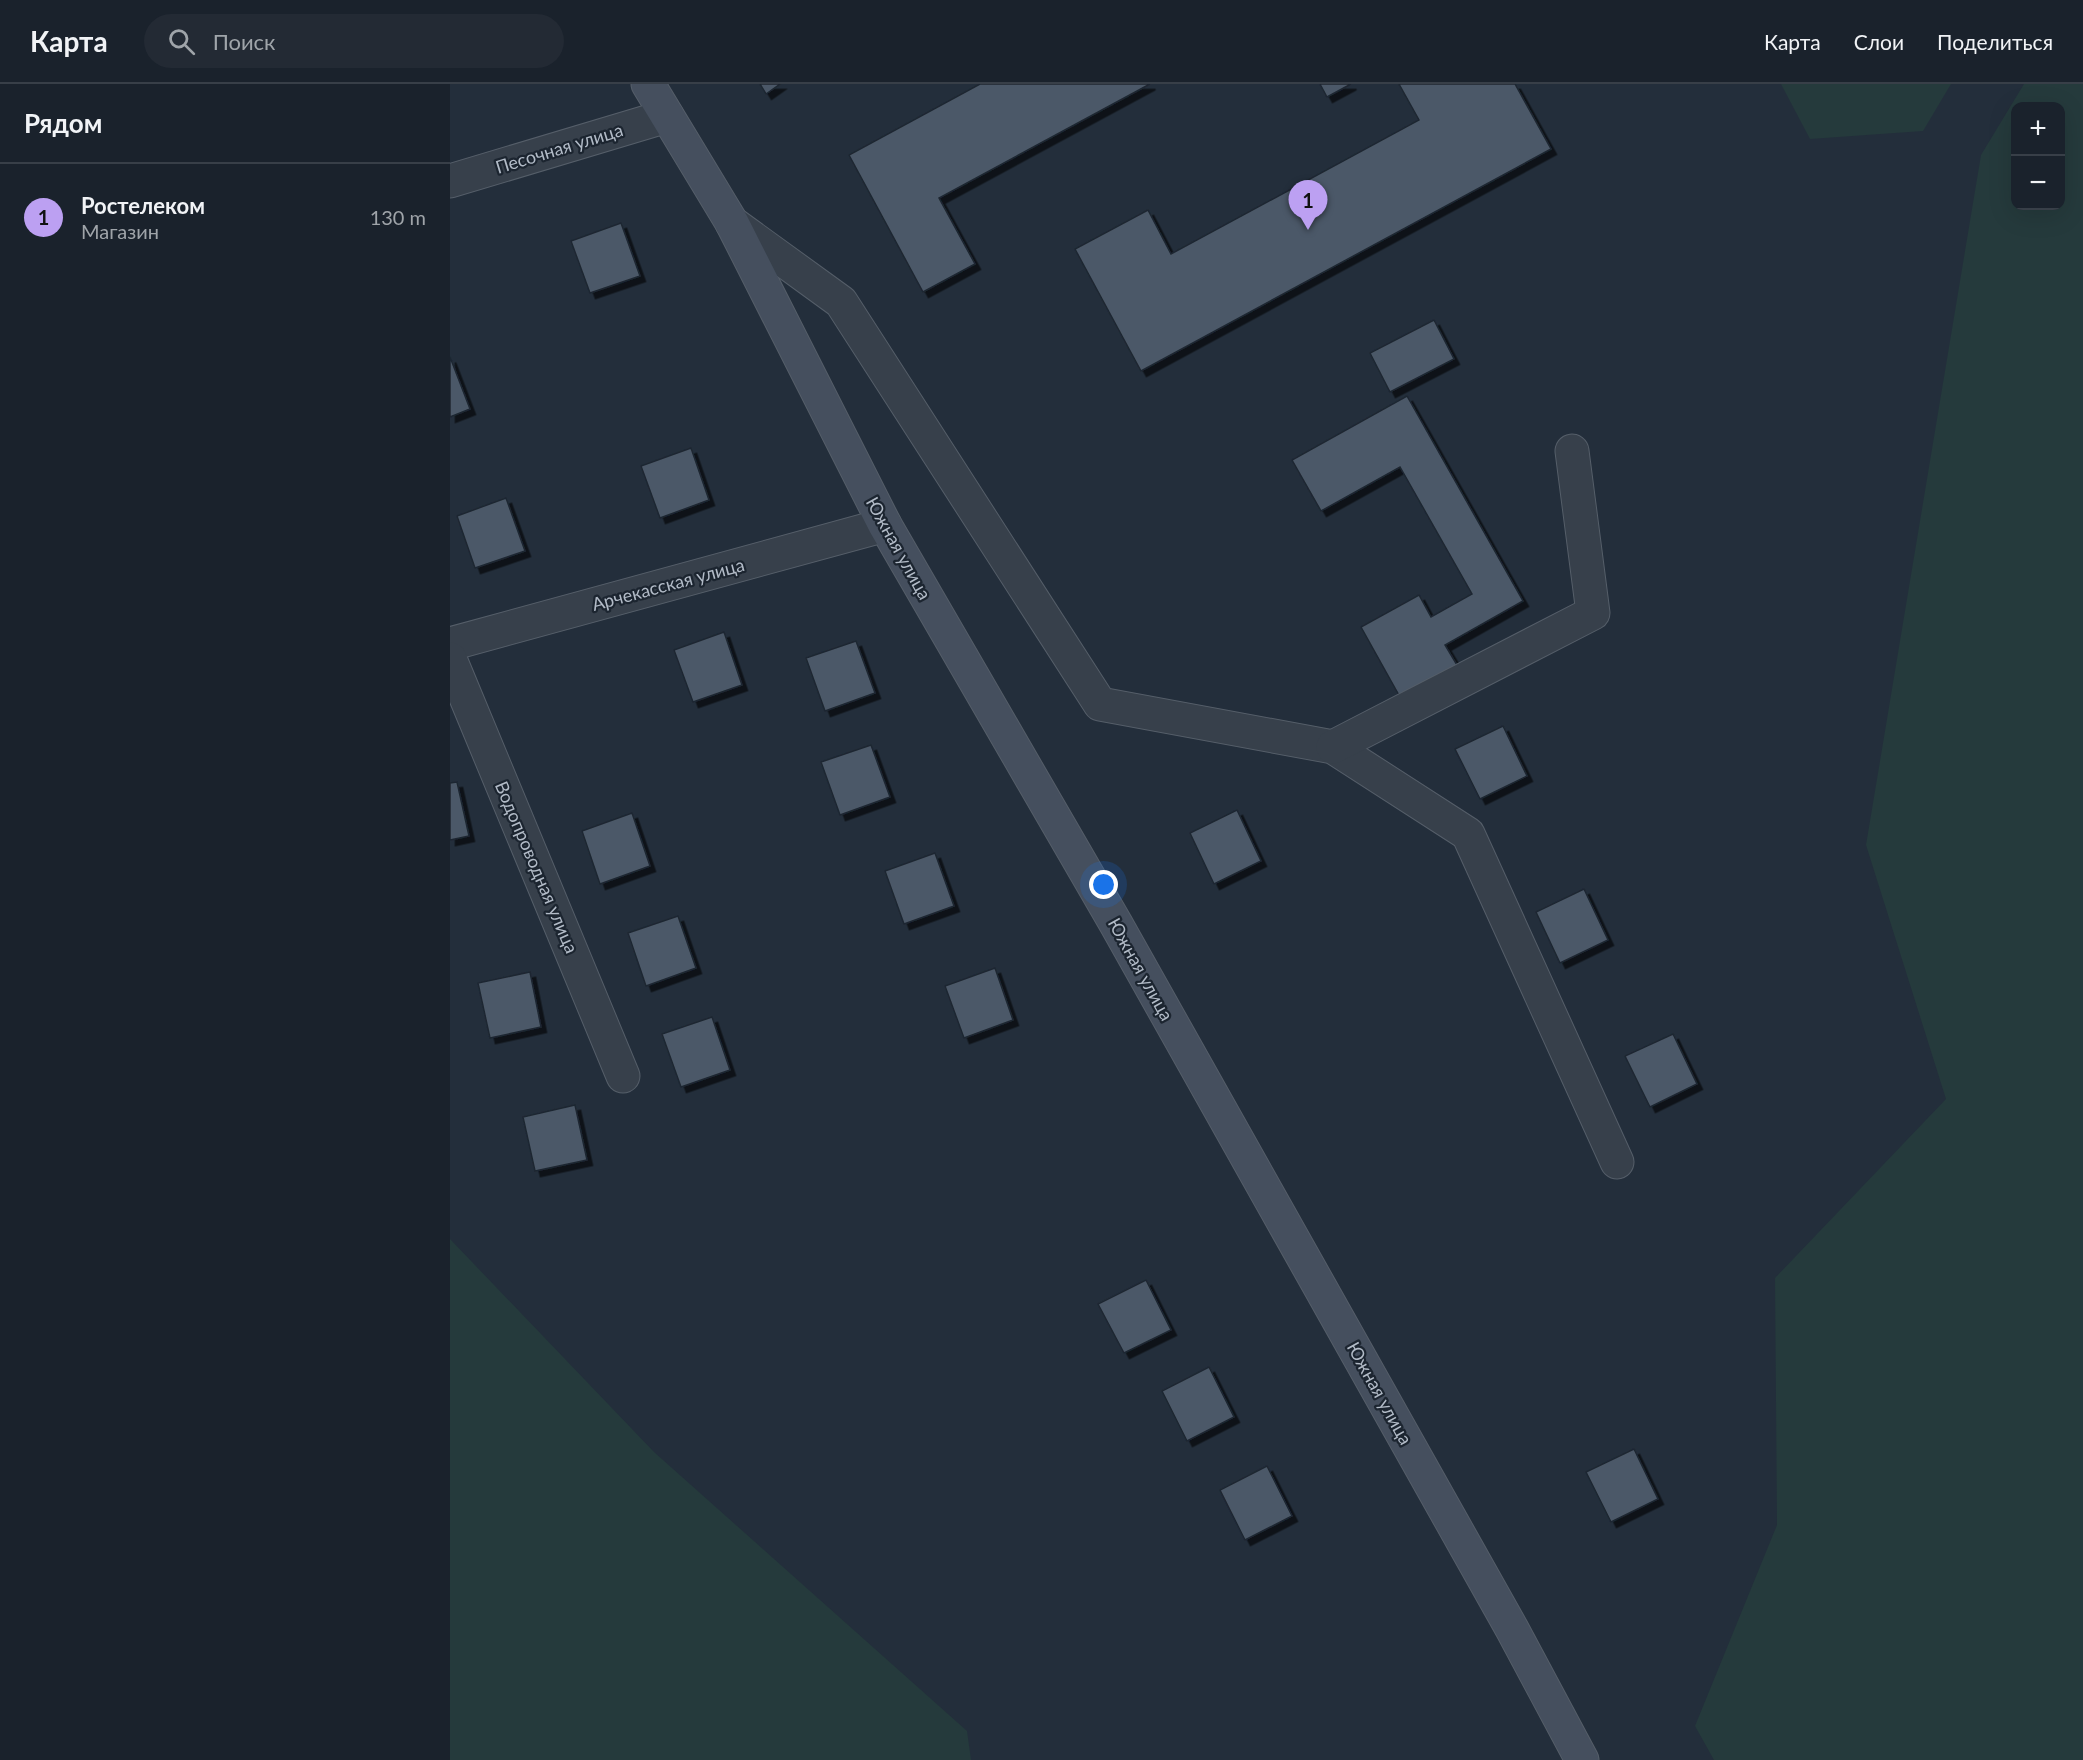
<!DOCTYPE html>
<html lang="ru">
<meta charset="utf-8">
<style>
body{margin:0;font-family:Lato,sans-serif;background:#232a34;color:#f1f3f6}
.controls{position:absolute;right:18px;top:18px;display:grid;overflow:hidden;border-radius:12px;box-shadow:0 6px 24px #0002}
.controls button{width:54px;height:54px;display:grid;place-items:center;padding:0;border:0;border-bottom:2px solid #383f48;background:#1a222c;color:#f1f3f6;font:30px sans-serif}
.you{position:absolute;left:654px;top:801px;width:21px;height:21px;margin:-15px;border:4px solid #fff;border-radius:50%;background:#1a73e8;box-shadow:0 0 0 9px #1a73e833}
.badge{display:grid;place-items:center;width:39px;height:39px;border-radius:50%;background:#bca0f2;color:#111;font-size:20px;font-weight:700}
.pin{position:absolute;translate:-50% -50px;filter:drop-shadow(0 2px 3px #0008)}
.pin::after{content:'';position:absolute;top:32px;width:21px;height:18px;background:inherit;clip-path:polygon(0 0,100% 0,50% 100%)}
.list{margin:0;padding:0;list-style:none}
h2{display:flex;justify-content:space-between;align-items:center;height:78px;margin:0;padding:0 24px;font-size:26px}
h2 small{font-size:20px;font-weight:400;color:#9fa4a9}
.list li{display:grid;grid-template-columns:39px 1fr auto;gap:18px;align-items:center;box-sizing:border-box;height:108px;padding:0 24px;border-top:2px solid #383f48}
.list b{display:block;font-size:22px;white-space:nowrap}
.list p{margin:0;font-size:20px;white-space:nowrap;color:#9fa4a9}
.list em{font-size:20px;font-style:normal;color:#9fa4a9}
.icon{flex:none;width:33px;height:33px;fill:none;stroke:currentColor;stroke-width:2;stroke-linecap:round;stroke-linejoin:round}
.map{position:relative;flex:none;width:1633px;height:1676px;overflow:hidden}
header{display:flex;align-items:center;gap:36px;box-sizing:border-box;height:84px;padding:0 30px;background:#1a222c;border-bottom:2px solid #383f48}
header strong{font-size:28px}
nav{display:flex;gap:33px;margin-inline-start:auto;font-size:21px}
.search{width:420px;height:54px;background:#232a34;display:flex;align-items:center;gap:15px;box-sizing:border-box;padding:0 21px;border-radius:33px;color:#9fa4a9;font-size:22px}
main{display:flex}
aside{flex:1;background:#1a222c}
.map>svg:first-child{display:block}
.green{fill:#253a3c;fill-rule:evenodd}
.building{fill:#4c5967;stroke:#1e2732;stroke-width:1.5;filter:url(#shadow)}
.lines{fill:none;stroke-linecap:round;stroke-linejoin:round}
.street-casing{stroke:#555e69;stroke-width:35}
.secondary-casing{stroke:#555e69;stroke-width:35}
.street{stroke:#37404b;stroke-width:33}
.secondary{stroke:#454f5e;stroke-width:33}
.labels{text-anchor:middle;dominant-baseline:central;stroke-width:4.5;stroke-linejoin:round;paint-order:stroke}
.street-label{font-size:18px;fill:#b2bbc7;stroke:#1c2530}
</style>
<header>
<strong>Карта</strong>
<div class="search"><svg class="icon" aria-label="search" viewBox="0 0 24 24"><circle cx="10" cy="10" r="6"/><path d="M15 15l6 6"/></svg>Поиск</div>
<nav><a>Карта</a><a>Слои</a><a>Поделиться</a></nav>
</header>
<main>
<aside>
<h2>Рядом<small></small></h2>
<ul class="list">
<li><span class="badge">1</span><div><b>Ростелеком</b><p>Магазин</p></div><em>130 m</em></li>
</ul>
</aside>
<div class="map">
<svg width="1633" height="1676" viewBox="0 0 1633 1676">
<defs>
<filter id="shadow"><feDropShadow dx="5.5" dy="5.5" stdDeviation="0" flood-color="#0009"/></filter>
</defs>
<rect width="100%" height="100%" fill="#232e3b"/>
<g class="green">
<polygon points="1331,0 1501,0 1473,47 1360,55"/>
<path d="M1574,0H1633V1676H1264L1245,1642L1327,1441L1325,1194L1496,1015L1416,761L1531,71ZM1566,22H1610V122H1566Z"/>
<polygon points="0,1155 204,1368 517,1647 521,1676 0,1676"/>
</g>
<g class="building">
<polygon points="310,0 330,0 316,10"/>
<polygon points="530,0 700,0 489,114 525,180 473,208 399,71"/>
<polygon points="870,0 901,0 877,13"/>
<polygon points="949,0 1065,0 1101,65 691,287 625,165 698,126 721,170 969,36"/>
<polygon points="171,139 190,192 140,209 121,157"/>
<polygon points="984,236 1004,275 940,308 920,269"/>
<polygon points="0,273 20,325 0,333"/>
<polygon points="957,312 1073,517 995,561 1007,581 950,613 911,543 969,511 981,533 1022,510 950,383 871,427 842,376"/>
<polygon points="241,364 259,416 210,434 191,382"/>
<polygon points="56,414 75,467 25,484 7,432"/>
<polygon points="274,548 292,601 243,618 224,566"/>
<polygon points="406,557 425,609 375,627 356,574"/>
<polygon points="1053,642 1077,692 1030,715 1005,665"/>
<polygon points="421,661 440,713 390,731 371,678"/>
<polygon points="7,698 19,752 0,756 0,699"/>
<polygon points="787,726 811,777 764,800 740,749"/>
<polygon points="182,729 200,782 150,800 132,747"/>
<polygon points="485,769 504,822 454,840 435,787"/>
<polygon points="1134,805 1158,856 1110,879 1086,828"/>
<polygon points="228,832 246,884 196,902 178,849"/>
<polygon points="545,884 563,936 514,954 495,902"/>
<polygon points="80,888 91,943 40,954 28,899"/>
<polygon points="262,933 280,986 231,1003 212,950"/>
<polygon points="1223,950 1247,1000 1200,1023 1175,972"/>
<polygon points="125,1021 137,1076 85,1087 73,1033"/>
<polygon points="696,1196 721,1246 674,1269 648,1220"/>
<polygon points="759,1283 784,1333 737,1357 712,1307"/>
<polygon points="1184,1365 1208,1415 1161,1438 1136,1388"/>
<polygon points="817,1382 842,1432 795,1456 770,1406"/>
</g>
<g class="lines">
<g class="street-casing">
<g id="street">
<polyline points="0,97 217,32"/>
<polyline points="282,139 391,218 650,620 883,663 1018,750 1167,1078"/>
<polyline points="0,560 435,441"/>
<polyline points="0,575 173,992"/>
<polyline points="883,663 1143,529 1122,367"/>
</g>
</g>
<g class="secondary-casing">
<polyline id="secondary" points="198,0 282,139 435,441 666,840 1062,1545 1132,1676"/>
</g>
<use href="#street" class="street"/>
<use href="#secondary" class="secondary"/>
</g>
<g class="labels">
<g class="street-label">
<text transform="translate(109 64) rotate(-17)">Песочная улица</text>
<text transform="translate(449 464) rotate(61)">Южная улица</text>
<text transform="translate(218 500) rotate(-15)">Арчекасская улица</text>
<text transform="translate(87 783) rotate(67)">Водопроводная улица</text>
<text transform="translate(691 885) rotate(61)">Южная улица</text>
<text transform="translate(930 1309) rotate(61)">Южная улица</text>
</g>
</g>
</svg>
<div class="controls">
<button>+</button>
<button>−</button>
</div>
<div class="you"></div>
<div class="pin badge" style="left:858px;top:146px">1</div>
</div>
</main>
